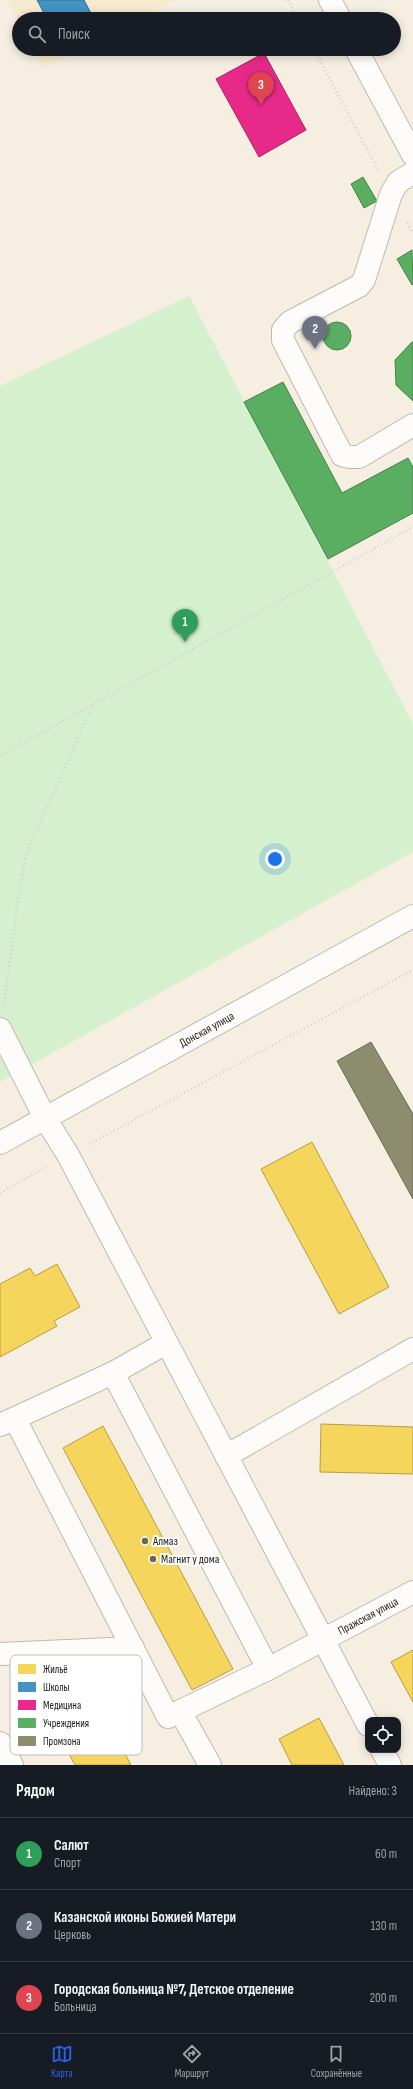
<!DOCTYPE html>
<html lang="ru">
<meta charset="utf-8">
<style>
body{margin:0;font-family:"Sofia Sans Condensed",sans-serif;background:#242831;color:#f1f3f6}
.controls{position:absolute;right:12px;bottom:12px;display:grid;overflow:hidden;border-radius:8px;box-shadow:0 2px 10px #0003}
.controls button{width:36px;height:36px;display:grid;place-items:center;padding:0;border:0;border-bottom:1px solid #363941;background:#171b24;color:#f1f3f6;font:20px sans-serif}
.you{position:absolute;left:275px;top:859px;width:14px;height:14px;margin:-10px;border:3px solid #fff;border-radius:50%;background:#1a73e8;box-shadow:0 0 0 6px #1a73e833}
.badge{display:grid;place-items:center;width:26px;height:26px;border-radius:50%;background:#2563eb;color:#fff;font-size:13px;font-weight:700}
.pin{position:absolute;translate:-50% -33px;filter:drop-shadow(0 1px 2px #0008)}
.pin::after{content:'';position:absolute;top:21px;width:14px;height:12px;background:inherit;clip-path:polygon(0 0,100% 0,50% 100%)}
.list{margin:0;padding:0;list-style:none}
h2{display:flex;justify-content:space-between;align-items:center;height:52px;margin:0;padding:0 16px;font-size:17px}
h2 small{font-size:13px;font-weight:400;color:#9ea1a6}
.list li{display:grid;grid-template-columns:26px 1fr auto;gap:12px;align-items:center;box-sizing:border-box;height:72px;padding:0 16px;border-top:1px solid #363941}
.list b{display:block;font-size:15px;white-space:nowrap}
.list p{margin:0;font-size:13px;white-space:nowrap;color:#9ea1a6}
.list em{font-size:13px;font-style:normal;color:#9ea1a6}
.icon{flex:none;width:22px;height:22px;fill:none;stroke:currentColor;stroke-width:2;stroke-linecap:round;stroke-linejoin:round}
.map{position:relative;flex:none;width:413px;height:1765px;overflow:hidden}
.search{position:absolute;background:#171b24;box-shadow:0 2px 10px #0003;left:12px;right:12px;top:12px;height:44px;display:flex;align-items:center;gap:10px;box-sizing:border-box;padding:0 14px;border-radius:22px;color:#9ea1a6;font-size:15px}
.sheet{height:268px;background:#171b24}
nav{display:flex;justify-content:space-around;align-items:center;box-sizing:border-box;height:56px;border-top:1px solid #363941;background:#171b24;font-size:11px;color:#9ea1a6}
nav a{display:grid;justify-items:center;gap:2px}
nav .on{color:#2563eb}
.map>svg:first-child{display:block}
.built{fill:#f6eacf}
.green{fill:#d5f0cd}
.homes{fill:#f6d55c;stroke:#b69e46}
.schools{fill:#4393c3;stroke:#396f8e}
.health{fill:#e7298a;stroke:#ac2566}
.public{fill:#5aae61;stroke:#498249}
.industry{fill:#8c8c6e;stroke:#6c6a52}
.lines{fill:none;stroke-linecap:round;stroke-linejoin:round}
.minor-casing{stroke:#c0baae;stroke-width:24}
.path{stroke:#d2cfcc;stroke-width:2.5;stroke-dasharray:1 3;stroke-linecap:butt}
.minor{stroke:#fefcfa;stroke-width:22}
.poi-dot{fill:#6c665a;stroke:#fff;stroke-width:1.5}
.labels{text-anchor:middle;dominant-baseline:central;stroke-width:4;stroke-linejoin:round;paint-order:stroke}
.street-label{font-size:12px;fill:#221c11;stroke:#fff}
.poi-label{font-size:12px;fill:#221c11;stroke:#fff;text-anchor:start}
.key{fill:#fff;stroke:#bdbbb8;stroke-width:1}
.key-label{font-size:11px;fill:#221c11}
</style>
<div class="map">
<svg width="413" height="1765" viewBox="0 0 413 1765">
<rect width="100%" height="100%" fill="#f5eee1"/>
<g class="built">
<polygon points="8,0 176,0 139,19 19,19 19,22"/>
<polygon points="33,49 81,49 43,69"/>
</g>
<polygon class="green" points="189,296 413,724 413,852 0,1082 0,386"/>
<g class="homes">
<polygon points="312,1142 389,1287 339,1314 261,1169"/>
<polygon points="57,1264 80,1307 54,1321 57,1326 0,1357 0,1284 30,1268 35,1276"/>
<polygon points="321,1424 413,1427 413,1474 320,1472"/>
<polygon points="103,1426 233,1669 192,1690 63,1448"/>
<polygon points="413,1650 413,1702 391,1662"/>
<polygon points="101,1708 131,1765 75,1765 57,1732"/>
<polygon points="319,1718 344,1765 292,1765 279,1739"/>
</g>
<polygon class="schools" points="37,0 84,0 94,19 47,19"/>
<polygon class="health" points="264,53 306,130 259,157 216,79"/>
<g class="public">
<polygon points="363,177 377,201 364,208 351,184"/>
<polygon points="412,250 413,284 412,285 397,259"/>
<circle cx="337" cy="336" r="14"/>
<polygon points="412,342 413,342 413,401 396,385 395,360"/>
<polygon points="283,382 342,493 408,458 413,467 413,513 328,559 244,402"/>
</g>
<polygon class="industry" points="371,1042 413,1114 413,1199 337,1061"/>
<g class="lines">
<g class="minor-casing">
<g id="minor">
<polyline points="330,0 340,19"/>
<polyline points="356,49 413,155"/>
<polyline points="413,173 398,182 391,194 364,280 359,286 290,322 283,330 283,340 342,455 350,457 359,457 413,425"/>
<polyline points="0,1029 45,1118 68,1155 368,1725"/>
<path id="s1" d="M0,1143L413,916"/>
<polyline points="113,1373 268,1669"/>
<path id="s2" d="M15,1419L168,1717L268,1669L413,1592"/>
<polyline points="0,1425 113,1373 166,1343"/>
<polyline points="226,1456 413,1349"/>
<polyline points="0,1654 133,1648"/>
<polyline points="180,1711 210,1765"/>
<polyline points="0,1743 12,1765"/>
<polyline points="382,1750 390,1765"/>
</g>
</g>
<g class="path">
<polyline points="288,0 298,19"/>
<polyline points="314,49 378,170"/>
<polyline points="407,223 413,233"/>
<polyline points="0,756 413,527"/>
<polyline points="4,1006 18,899 26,854 93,705"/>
<polyline points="89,1144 413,970"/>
<polyline points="0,1193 48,1166"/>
</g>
<use href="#minor" class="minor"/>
</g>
<g class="poi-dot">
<circle cx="145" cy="1541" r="4"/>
<circle cx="153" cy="1559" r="4"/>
</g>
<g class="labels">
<g class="street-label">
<text stroke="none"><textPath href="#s1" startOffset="236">Донская улица</textPath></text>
<text stroke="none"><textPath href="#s2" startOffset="559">Пражская улица</textPath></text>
</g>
<g class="poi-label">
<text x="153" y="1541">Алмаз</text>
<text x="161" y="1559">Магнит у дома</text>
</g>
</g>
<rect x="10" y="1655" width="132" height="100" rx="6" class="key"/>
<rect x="18" y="1664" width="18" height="10" fill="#f6d55c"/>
<rect x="18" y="1682" width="18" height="10" fill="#4393c3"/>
<rect x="18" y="1700" width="18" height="10" fill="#e7298a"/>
<rect x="18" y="1718" width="18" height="10" fill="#5aae61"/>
<rect x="18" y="1736" width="18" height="10" fill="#8c8c6e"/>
<g class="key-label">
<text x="43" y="1673">Жильё</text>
<text x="43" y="1691">Школы</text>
<text x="43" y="1709">Медицина</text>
<text x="43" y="1727">Учреждения</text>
<text x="43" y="1745">Промзона</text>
</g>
</svg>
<div class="controls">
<button><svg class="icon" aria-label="locate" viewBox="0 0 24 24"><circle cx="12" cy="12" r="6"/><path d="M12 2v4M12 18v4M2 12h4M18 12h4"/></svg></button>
</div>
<div class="you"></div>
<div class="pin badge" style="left:185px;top:642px;background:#2e9e5b">1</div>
<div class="pin badge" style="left:315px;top:349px;background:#6b7280">2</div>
<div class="pin badge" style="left:261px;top:105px;background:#e0444e">3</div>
<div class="search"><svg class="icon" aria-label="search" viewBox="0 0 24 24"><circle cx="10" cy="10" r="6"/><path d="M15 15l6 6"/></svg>Поиск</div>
</div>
<section class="sheet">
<h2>Рядом<small>Найдено: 3</small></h2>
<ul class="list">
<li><span class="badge" style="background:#2e9e5b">1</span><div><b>Салют</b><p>Спорт</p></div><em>60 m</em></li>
<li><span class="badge" style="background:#6b7280">2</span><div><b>Казанской иконы Божией Матери</b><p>Церковь</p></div><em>130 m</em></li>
<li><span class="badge" style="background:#e0444e">3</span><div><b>Городская больница №7, Детское отделение</b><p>Больница</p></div><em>200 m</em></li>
</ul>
</section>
<nav>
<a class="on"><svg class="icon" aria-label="map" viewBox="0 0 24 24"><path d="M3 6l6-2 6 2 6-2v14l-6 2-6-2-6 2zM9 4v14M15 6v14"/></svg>Карта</a>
<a><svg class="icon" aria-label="directions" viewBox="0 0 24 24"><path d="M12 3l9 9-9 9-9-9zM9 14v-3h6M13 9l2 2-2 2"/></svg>Маршрут</a>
<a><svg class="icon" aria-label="saved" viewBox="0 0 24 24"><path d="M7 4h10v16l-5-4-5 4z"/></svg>Сохранённые</a>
</nav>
